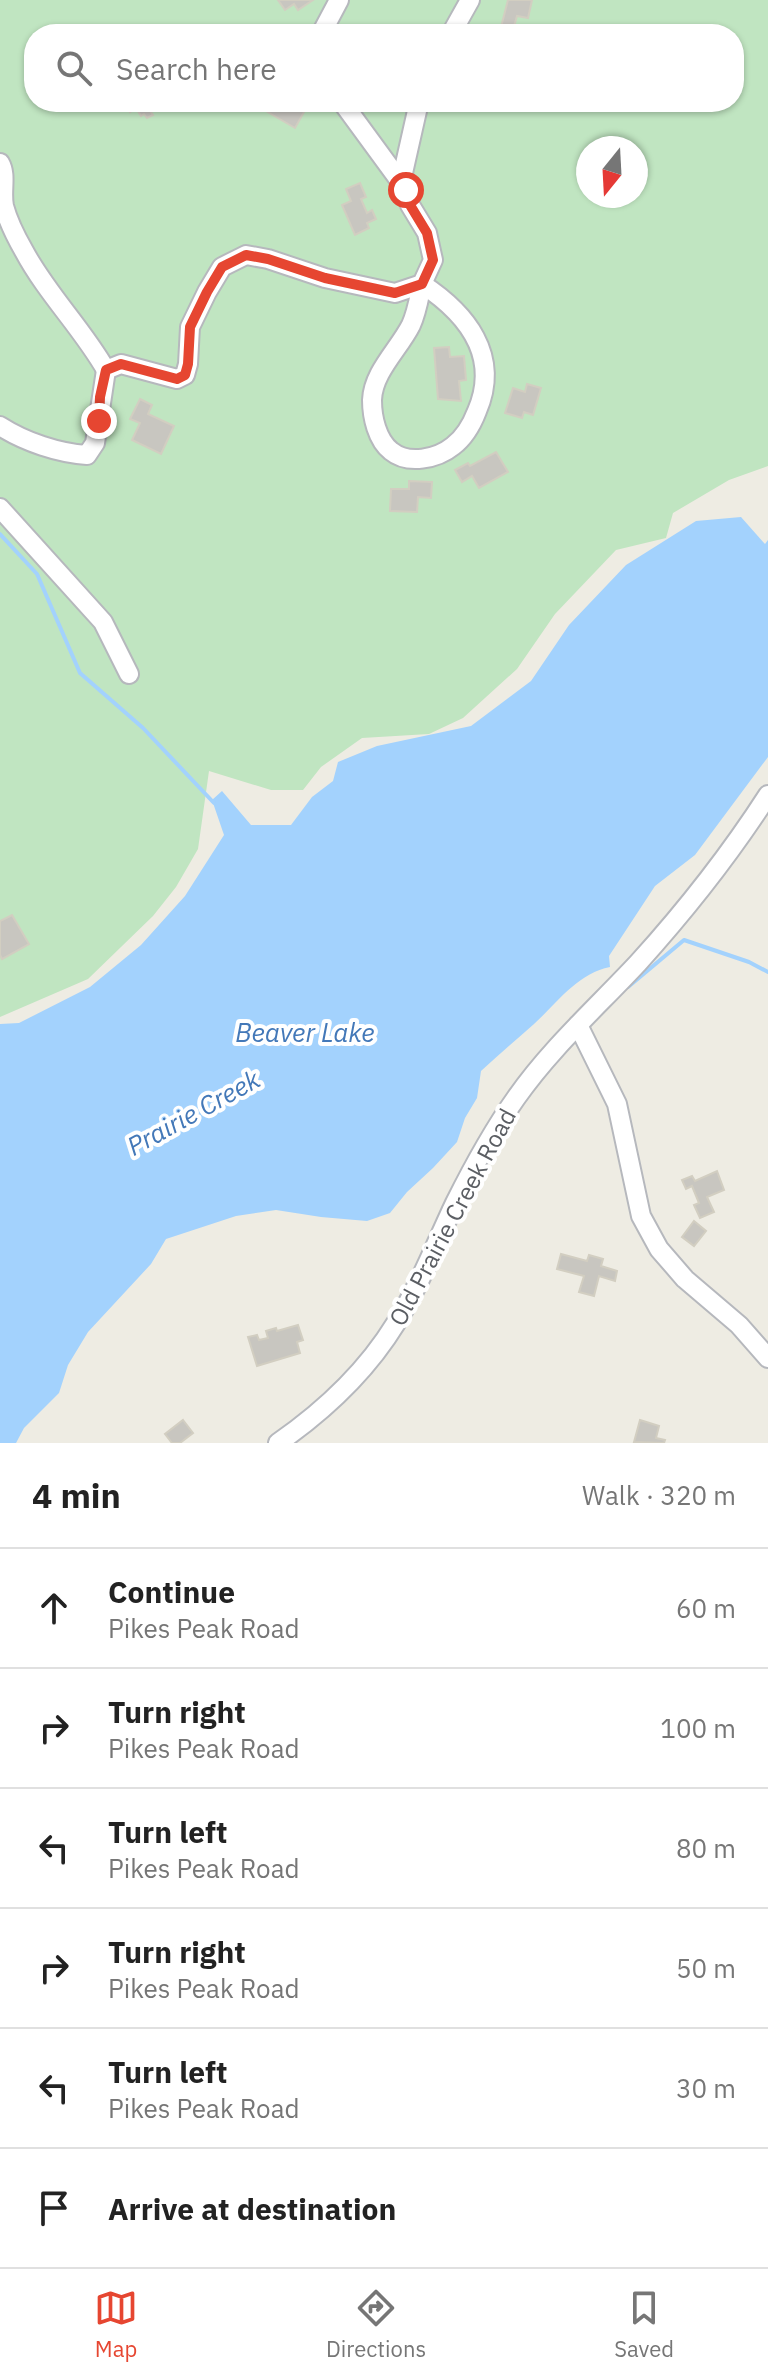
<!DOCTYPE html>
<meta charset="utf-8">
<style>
body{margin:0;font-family:"IBM Plex Sans",sans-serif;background:#f6f6f6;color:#222}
.compass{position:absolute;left:576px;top:136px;width:72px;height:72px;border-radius:50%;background:#fff;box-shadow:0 2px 6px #0004;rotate:198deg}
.stop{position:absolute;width:24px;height:24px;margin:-18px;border:6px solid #e64631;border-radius:50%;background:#fff}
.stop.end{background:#e64631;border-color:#fff;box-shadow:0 2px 8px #0008}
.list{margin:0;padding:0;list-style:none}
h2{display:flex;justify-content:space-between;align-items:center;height:104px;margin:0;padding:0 32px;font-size:34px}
h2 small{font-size:26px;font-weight:400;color:#767676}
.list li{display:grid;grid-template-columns:52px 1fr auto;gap:24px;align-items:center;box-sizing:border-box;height:120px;padding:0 32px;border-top:2px solid #e0e0e0}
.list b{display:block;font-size:30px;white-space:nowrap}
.list p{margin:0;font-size:26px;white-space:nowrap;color:#767676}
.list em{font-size:26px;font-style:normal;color:#767676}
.icon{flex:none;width:44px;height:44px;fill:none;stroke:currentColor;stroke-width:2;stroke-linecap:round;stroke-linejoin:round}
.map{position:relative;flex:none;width:768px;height:1443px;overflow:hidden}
.search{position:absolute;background:#fff;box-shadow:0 2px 6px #0004;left:24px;right:24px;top:24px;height:88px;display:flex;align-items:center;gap:20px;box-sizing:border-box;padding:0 28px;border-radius:32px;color:#767676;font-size:30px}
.sheet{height:824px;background:#fff}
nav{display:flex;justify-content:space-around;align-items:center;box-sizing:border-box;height:112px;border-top:2px solid #e0e0e0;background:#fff;font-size:22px;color:#767676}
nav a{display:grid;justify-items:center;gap:4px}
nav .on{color:#e64631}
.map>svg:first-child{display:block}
.green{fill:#c0e5c1;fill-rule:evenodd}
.water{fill:#a3d2fd}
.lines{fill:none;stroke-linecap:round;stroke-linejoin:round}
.stream{stroke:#a3d2fd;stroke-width:4}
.building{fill:#c8c6c0;stroke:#d2cec1;stroke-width:2}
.minor-casing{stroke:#b6b8bd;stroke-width:22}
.minor{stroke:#fff;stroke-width:18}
.route{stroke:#e64631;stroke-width:10}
.labels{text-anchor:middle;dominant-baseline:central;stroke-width:8;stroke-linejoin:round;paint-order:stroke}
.street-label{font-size:24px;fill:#5b5e63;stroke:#fff}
.water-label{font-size:26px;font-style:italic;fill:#4378b8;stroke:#fff}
</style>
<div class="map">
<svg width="768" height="1443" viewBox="0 0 768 1443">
<rect width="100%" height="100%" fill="#eeece3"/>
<path class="green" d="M0,0H768V466L729,480L673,513L666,538L616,550L555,614L517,669L463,718L429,734L362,738L321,767L303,790H271L209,771L198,849L176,887L153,916L88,979L0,1017ZM34,34H734V102H34ZM588,148H636V196H588Z"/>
<path class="water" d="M741,517L765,544L768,540V757L695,855L655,886L609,956L610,967C578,973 557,1003 534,1024C516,1040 498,1055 481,1071L477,1098L465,1118L457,1142L433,1168L407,1192L390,1213L367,1221L321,1217L276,1210L236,1216L166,1239L151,1264L88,1332L68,1365L59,1393L24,1428L16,1443H0V1024L19,1023L90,987L141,945L185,896L224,835L212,800L222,791L251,825H291L312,797L333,781L338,762L377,746L471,726L531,681L569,625L626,565L696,521Z"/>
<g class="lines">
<g class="stream">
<polyline points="0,534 37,574 80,673 143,728 214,803"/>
<polyline points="628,987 684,940 749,962 768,972"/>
</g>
</g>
<g class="building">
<polygon points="278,0 313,0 298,10 294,4 285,10"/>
<polygon points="508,0 532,0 528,18 517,16 513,30 501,27"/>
<polygon points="124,102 150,102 153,106 149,109 153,115 147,118 144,114 141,116 136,108 130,112"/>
<polygon points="259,102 302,102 308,105 295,128 259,107"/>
<polygon points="360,183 366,197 361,199 367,213 372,210 376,219 367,223 369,228 355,235 342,205 351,201 346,189"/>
<polygon points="449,347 450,357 464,356 466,380 459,381 461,401 438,399 434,348"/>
<polygon points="527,384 541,388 533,415 524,412 522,418 505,413 513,388 525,392"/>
<polygon points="140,399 152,405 148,414 174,426 161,454 132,440 140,423 130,419"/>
<polygon points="496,452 508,472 479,488 472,476 462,482 455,470 468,463 470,466"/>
<polygon points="409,481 432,482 431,498 418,497 417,512 390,511 391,489 409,489"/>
<polygon points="12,915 29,944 2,959 0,955 0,921"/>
<polygon points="717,1171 724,1190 707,1197 714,1212 700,1218 694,1205 699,1203 692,1186 686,1189 682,1180 692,1176 695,1181"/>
<polygon points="694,1221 706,1231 694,1246 682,1237"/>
<polygon points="561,1254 587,1261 589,1255 603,1259 601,1266 617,1271 615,1281 599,1276 594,1296 579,1292 584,1276 557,1269"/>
<polygon points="298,1325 303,1340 297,1342 300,1353 257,1366 248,1337 257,1335 259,1340 268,1338 266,1331 276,1328 277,1331"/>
<polygon points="183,1420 193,1433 180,1443 172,1443 165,1434"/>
<polygon points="640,1420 659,1426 656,1438 665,1440 664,1443 634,1442"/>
</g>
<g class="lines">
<g class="minor-casing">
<g id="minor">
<polyline points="321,34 339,0"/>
<polyline points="451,34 470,0"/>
<polyline points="342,102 405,188"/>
<path d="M0,163C7,175 1,191 4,206C8,221 16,237 24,251C47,294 82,328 106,370"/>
<path d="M422,284C466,313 501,355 477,411C472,424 465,437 453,446C437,459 408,465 391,451C377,440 372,417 372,400C373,372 399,349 411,325C417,312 419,298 422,284Z"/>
<polyline points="106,370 121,364 177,379 185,375 188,364 190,327 207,292 222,267 246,255 268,259 325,278 395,293 422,284 433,260 427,233 410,205 403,173 419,102"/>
<path d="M0,426C25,442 58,453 87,455L95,443L106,370"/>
<polyline points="0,508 103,622 129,674"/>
<polyline points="578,1025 617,1104 641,1216 659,1249 685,1279 739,1325 768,1358"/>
<path d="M278,1443C324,1411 366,1372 396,1323C420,1285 436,1243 455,1203C472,1169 494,1129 516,1098C551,1048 597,1007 638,963C685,911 730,854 768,795"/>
</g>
</g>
<use href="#minor" class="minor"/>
</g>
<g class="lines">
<polyline class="route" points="99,421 100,397 106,370 121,364 177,379 185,375 188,364 190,327 207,292 222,267 246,255 268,259 325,278 395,293 422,284 433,260 427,233 410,205 406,190"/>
</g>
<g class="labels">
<g class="street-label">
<text transform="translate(452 1217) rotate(-62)">Old Prairie Creek Road</text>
</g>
<g class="water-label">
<text x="305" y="1032">Beaver Lake</text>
<text transform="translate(193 1112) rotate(-29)">Prairie Creek</text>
</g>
</g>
</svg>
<svg class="compass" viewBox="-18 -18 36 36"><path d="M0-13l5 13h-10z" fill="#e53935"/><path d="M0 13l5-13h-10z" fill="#767676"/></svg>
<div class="stop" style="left:406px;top:190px"></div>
<div class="stop end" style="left:99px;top:421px"></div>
<div class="search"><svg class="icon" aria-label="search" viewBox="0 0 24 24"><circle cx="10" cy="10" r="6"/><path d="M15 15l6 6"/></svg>Search here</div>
</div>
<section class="sheet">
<h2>4 min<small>Walk · 320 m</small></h2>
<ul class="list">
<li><svg class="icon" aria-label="ahead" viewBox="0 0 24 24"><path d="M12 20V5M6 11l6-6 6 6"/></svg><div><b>Continue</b><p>Pikes Peak Road</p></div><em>60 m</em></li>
<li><svg class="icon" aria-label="right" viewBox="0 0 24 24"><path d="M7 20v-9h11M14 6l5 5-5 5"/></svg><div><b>Turn right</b><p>Pikes Peak Road</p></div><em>100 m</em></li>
<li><svg class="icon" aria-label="left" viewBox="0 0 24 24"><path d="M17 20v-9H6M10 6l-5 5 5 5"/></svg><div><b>Turn left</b><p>Pikes Peak Road</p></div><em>80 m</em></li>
<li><svg class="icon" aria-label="right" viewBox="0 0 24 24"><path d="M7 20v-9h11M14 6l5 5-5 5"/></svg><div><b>Turn right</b><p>Pikes Peak Road</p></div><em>50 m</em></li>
<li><svg class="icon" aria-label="left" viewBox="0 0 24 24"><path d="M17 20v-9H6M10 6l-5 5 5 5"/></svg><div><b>Turn left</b><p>Pikes Peak Road</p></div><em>30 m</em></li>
<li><svg class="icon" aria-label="arrive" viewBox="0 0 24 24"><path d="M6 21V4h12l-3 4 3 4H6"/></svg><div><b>Arrive at destination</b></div></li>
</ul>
</section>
<nav>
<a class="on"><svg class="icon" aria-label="map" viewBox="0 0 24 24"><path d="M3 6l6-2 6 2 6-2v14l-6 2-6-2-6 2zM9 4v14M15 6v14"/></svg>Map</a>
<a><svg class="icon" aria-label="directions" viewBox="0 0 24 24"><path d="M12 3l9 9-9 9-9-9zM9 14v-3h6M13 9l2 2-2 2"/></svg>Directions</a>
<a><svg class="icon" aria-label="saved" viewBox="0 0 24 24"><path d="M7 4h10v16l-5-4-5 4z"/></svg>Saved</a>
</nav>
